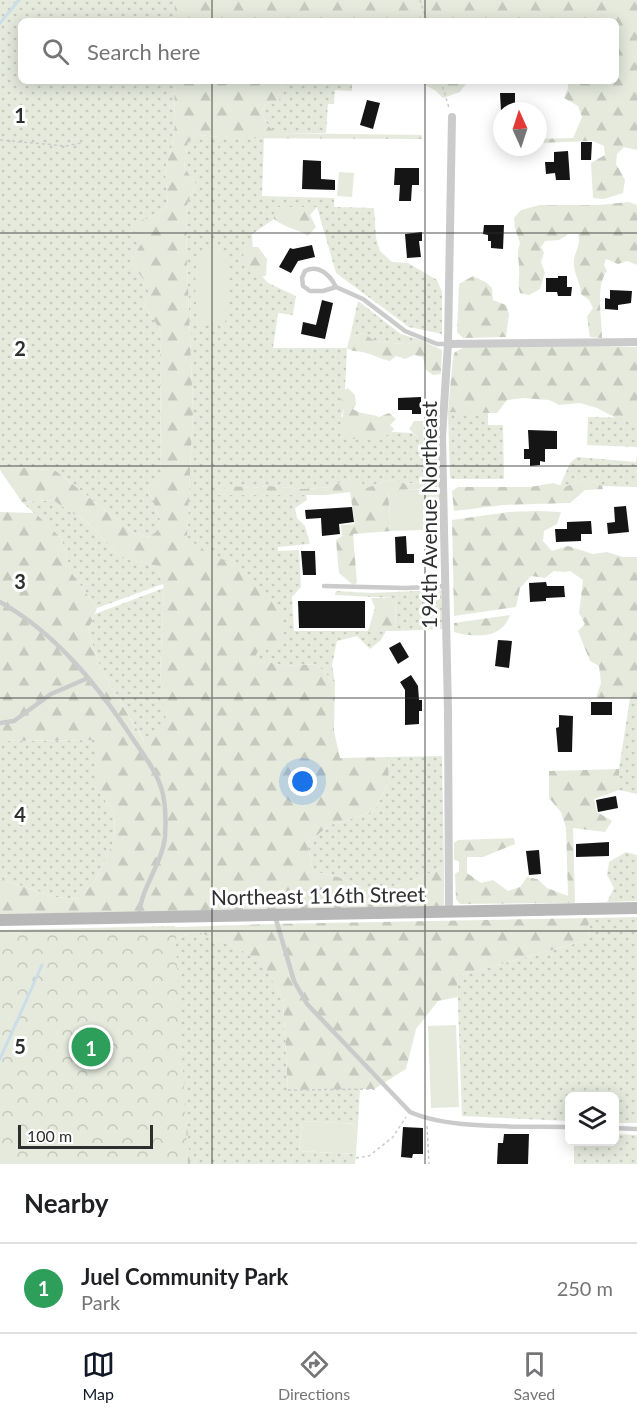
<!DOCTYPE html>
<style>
body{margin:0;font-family:Lato,sans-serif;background:#f6f6f6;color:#202124}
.controls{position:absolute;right:18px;bottom:18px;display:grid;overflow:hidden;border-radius:9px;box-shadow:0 3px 15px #0003}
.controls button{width:54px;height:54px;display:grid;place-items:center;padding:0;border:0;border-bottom:2px solid #e0e0e0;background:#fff;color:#202124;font:30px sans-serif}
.compass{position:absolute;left:493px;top:102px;width:54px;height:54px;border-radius:50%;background:#fff;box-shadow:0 3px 15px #0003;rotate:357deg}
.scale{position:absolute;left:18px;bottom:15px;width:135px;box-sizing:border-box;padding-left:6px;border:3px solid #2e2e2e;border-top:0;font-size:16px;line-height:21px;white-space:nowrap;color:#2e2e2e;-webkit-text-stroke:4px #fff;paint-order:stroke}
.you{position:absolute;left:303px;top:782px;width:21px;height:21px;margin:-15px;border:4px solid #fff;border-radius:50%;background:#1a73e8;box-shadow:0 0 0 9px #1a73e833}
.badge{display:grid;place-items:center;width:39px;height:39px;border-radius:50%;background:#111827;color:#fff;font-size:20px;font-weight:700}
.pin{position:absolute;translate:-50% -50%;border:3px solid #fff;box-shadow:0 2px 6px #0006}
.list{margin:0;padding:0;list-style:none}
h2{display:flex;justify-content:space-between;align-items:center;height:78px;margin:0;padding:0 24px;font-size:26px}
h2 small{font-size:20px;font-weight:400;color:#757577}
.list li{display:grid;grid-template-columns:39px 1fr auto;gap:18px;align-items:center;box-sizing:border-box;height:90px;padding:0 24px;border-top:2px solid #e0e0e0}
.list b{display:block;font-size:22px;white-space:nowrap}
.list p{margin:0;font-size:20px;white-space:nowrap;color:#757577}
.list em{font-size:20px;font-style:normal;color:#757577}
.icon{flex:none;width:33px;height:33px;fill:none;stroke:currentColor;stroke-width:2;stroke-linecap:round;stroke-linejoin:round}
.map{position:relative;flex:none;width:637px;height:1164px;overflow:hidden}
.search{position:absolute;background:#fff;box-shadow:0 3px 15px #0003;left:18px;right:18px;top:18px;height:66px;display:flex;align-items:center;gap:15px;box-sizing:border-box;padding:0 21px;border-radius:9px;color:#757577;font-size:22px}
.sheet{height:168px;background:#fff}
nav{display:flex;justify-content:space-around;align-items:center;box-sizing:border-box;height:84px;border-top:2px solid #e0e0e0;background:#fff;font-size:16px;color:#757577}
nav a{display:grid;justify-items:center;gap:3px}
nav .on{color:#111827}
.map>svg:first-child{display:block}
.grass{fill:url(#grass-dots)}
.forest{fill:url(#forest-firs)}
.park{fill:url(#park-crowns)}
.garden{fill:#e5eadd}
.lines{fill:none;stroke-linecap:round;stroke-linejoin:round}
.stream{stroke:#cbdee8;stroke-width:3}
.building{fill:#151515}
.path{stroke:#cbcbcb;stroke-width:1.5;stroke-dasharray:3 3;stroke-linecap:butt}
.lane{stroke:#cbcbcb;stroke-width:4.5}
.street{stroke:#cbcbcb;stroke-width:8}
.secondary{stroke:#b8b8b8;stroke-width:12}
.grid{fill:none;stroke:#2e2e2e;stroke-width:1.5;stroke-opacity:0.55}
.labels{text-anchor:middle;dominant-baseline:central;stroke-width:6;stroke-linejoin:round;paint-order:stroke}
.street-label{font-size:21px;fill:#2e2e2e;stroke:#fff}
.grid-label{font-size:20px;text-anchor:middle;font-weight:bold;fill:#2e2e2e;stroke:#fff;stroke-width:6;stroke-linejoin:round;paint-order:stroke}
</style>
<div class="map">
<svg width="637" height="1164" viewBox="0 0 637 1164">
<defs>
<pattern id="grass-dots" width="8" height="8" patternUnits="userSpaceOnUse" patternTransform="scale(1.5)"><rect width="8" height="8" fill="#e5eadd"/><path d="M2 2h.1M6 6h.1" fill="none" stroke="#c5c9be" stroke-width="1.8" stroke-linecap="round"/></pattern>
<pattern id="forest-firs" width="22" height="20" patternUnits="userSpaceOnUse" patternTransform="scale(1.5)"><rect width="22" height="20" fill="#e5eadd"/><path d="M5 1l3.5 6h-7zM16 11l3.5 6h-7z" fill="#c5c9be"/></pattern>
<pattern id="park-crowns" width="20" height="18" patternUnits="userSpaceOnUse" patternTransform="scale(1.5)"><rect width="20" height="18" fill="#e5eadd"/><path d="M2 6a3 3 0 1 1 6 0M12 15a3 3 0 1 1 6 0" fill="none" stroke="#c5c9be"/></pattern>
</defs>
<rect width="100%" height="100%" fill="#fff"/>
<g class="grass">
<polygon points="0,0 175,0 174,21 21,21 21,81 174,81 175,124 172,146 165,169 168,206 150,218 131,223 141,244 130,262 148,285 148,297 144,305 162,333 160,355 161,477 148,489 160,519 157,531 149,537 134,533 56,471 0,465"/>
<polygon points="278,81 352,81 352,91 335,90 334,104 328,104 326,133 275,133 267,124 261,112 266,104 283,89"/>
<path d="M197,135L230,138L264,137L262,196L334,198V207L374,208L376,238L380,251L392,262L408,263L437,280L442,292V334L409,327L336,273L317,207H275L274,219L252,234L254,267L268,283L296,296L293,315L278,313L273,348H347L344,409L341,416L364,437L393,432L412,433L417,437L429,439L434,448H437L440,489L429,480C415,484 404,485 390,480L366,488L350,479L329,487L304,489L269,486L251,488L234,486L213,495L306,494L307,500L295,508L297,518L305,526L310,544L278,547V551L299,550L301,587L292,597L294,631H386L381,640L370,649L357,636L337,641L332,665L335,683L316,664L285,666L253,659L259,649L187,538L193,411L187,261L186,207L196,184L184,167L188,142Z"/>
<polygon points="358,301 401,334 421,340 408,344 375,342 363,333 350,337"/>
<polygon points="448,412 488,412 488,425 503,425 504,479 452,479 450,477"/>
<polygon points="588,417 637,418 637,447 587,445"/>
<polygon points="637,454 637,487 602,486 586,478 565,487 560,486 570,463 577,457 636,462"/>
<polygon points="53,500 89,524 121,558 157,566 163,584 97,608 71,572 61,538 22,502"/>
<polygon points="164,588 160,675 167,722 145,742 101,669 88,631 95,614"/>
<polygon points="441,590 443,629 396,631 395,598 335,595 336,591 371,593"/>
<polygon points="630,698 637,698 637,794 619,790 619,769"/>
<polygon points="96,740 96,788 115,814 114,841 96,879 78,899 56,897 0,879 0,741"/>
<polygon points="442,756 444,867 402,885 365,889 338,877 313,871 307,843 330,825 373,812 389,782 388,757"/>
<polygon points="626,852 637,855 637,901 607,902 614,888 607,875 609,862"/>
<polygon points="637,917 637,1123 615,1123 614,1096 570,1096 569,1121 462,1116 457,976 588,940 589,918"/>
<polygon points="196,931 233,946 263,961 283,1002 288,1090 360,1089 358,1124 302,1121 299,1151 356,1154 355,1164 185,1164 173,940"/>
<polygon points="615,1134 637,1135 637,1164 574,1164 574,1142 614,1142"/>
</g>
<g class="forest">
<polygon points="175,0 637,0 637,150 624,147 617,154 616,164 625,180 623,193 604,199 593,198 591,163 605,155 604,146 593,141 538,143 538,139 573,138 582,117 578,106 564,98 568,88 568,81 616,81 616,21 174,21"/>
<polygon points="174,81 278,81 283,89 278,103 266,104 261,112 267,124 275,133 422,135 422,139 230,138 197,135 188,142 184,167 196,184 186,207 187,261 193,411 187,538 208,553 236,565 261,587 280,611 284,631 280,646 259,649 254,659 285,666 316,664 335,683 334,731 340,758 388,757 389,782 373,812 330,825 307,843 313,871 338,877 365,889 402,885 444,867 444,908 0,914 0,879 56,897 78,899 96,879 114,841 115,814 96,788 96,740 0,741 0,512 35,513 61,538 71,572 97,608 88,631 101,669 144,741 166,722 160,675 164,588 157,566 121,558 89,524 53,500 22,502 0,470 0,465 56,471 134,533 149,537 157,531 160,519 148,489 161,476 160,355 162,333 144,305 148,297 148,285 130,262 141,244 130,223 150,218 168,206 165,169 172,146 175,124"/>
<polygon points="418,81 468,81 460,92 443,98 436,91"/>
<path d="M629,202L637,205V265L627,261L618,264L606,259L604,265L607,271C595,286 602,318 602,338L590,337C588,330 589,324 587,317L593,308L589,300L581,294C581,283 574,275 574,264C573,253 582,245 578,234H569L559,240L545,241L541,247L544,253L541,262L545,273L540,289L529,295L520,293C517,284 520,278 519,268C519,256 516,256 520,243L515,228L514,218L521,210L540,205H599Z"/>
<path d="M274,207H317L310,215L316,227L308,236C296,228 285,228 274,219Z"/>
<polygon points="244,247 258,247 267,259 266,276 253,277 243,261"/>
<polygon points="473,276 487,283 492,288 493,300 506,305 509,314 506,337 463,338 457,332 459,284"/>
<path d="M363,333L376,342L408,344L421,340L440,349L442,350L441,374L433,375L426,370L423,357L414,355L405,359L396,356L390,361C381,359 374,355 366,353C359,350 354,353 347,348L350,337Z"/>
<polygon points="593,346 637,347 637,418 616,418 597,408 580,403 559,405 549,400 523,398 507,400 497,413 448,412 453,357 455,352 465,347"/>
<path d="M348,388L355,395L356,405L353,409C362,415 370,413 379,417L389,413L396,419L390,425L394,429C385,443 365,436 352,439L341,426L344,409L341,401L343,391Z"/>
<polygon points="435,415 440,415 437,448 434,448 429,439 417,437 409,429 414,421 428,421"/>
<polygon points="586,478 602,486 603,489 585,490 570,503 503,505 454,511 452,491 458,487 530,487 553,483 565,487"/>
<path d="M350,479L360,480L366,488L390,480C405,485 415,484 429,480L440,489L388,490L391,531L353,534L357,583L353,585L339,573L336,540L342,536L341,525L355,524L350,492L325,495H212L222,489L234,486L251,488L269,486L304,489L329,487Z"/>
<polygon points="537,511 561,512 557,524 544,531 543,541 552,551 568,546 593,554 607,552 623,557 637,557 637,698 596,698 601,683 599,666 590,661 578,631 585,624 579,613 583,580 570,571 564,572 554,571 545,578 531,576 520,588 516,607 454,616 452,520 509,512"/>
<polygon points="371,598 395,598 396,631 368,631 375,608"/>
<path d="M510,615C502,639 475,638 454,632V623Z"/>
<polygon points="619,769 619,790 594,799 597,812 612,821 605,832 573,828 575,903 460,904 456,899 455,874 459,871 459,862 454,859 454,843 458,840 514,838 515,844 483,857 467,857 467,873 481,883 493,880 508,891 520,887 527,877 537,879 547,888 568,896 566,828 561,812 549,798 549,771"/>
<polygon points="589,918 588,940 457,976 458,997 438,1001 416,1029 406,1069 374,1089 288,1090 283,1002 263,962 233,946 196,931 173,940 190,1164 0,1164 0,933 272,924"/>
</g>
<polygon class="park" points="175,926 188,1164 0,1164 0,930"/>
<g class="garden">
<polygon points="339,172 354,173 352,197 337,196"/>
<path d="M210,246L221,249L227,261L228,317L224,323L213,326L200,322C194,312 194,265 199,255C201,249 205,248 210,246Z"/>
<polygon points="440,489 439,525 436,527 426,527 423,530 391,531 388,490"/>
<polygon points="456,1025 459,1107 431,1108 428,1026"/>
<polygon points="302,1121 358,1124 356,1154 299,1151"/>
</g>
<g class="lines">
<g class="stream">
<polyline points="0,23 19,0"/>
<polyline points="0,1059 42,965"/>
</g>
</g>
<g class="building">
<polygon points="500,93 515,93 515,111 501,111"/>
<polygon points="367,100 380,103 373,129 360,125"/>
<polygon points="581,142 592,142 591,160 581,160"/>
<polygon points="568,151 570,180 556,180 555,173 546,174 545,162 554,162 554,152"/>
<polygon points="303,160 321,161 321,179 335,180 335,190 302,189"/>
<polygon points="395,168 419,168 419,185 412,185 411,201 399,201 400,185 394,185"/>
<polygon points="484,225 504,225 503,249 491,248 491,241 488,241 488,235 483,234"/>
<polygon points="422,232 422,241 419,241 421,257 407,258 405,234"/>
<polygon points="312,245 315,257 298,261 291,273 279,267 290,248 293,249"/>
<polygon points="558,276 567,276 567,287 572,287 571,296 558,296 557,292 546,292 546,278 558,278"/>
<polygon points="610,290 632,291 631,303 618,305 618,310 605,309 605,298 610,299"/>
<polygon points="322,300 333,303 325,339 301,334 303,322 316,325"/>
<polygon points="421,397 421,414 412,414 412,410 398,410 398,398"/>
<polygon points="528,430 557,431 557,449 545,449 545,462 540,461 540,465 530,466 530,459 524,459 524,449 529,449"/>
<polygon points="626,506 629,532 608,534 607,523 615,522 614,507"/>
<polygon points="352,507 354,522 339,524 340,534 322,536 321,518 306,519 305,510"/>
<polygon points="591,521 592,534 581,534 581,541 556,542 555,529 567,529 567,522"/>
<polygon points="406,536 407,554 414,554 414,563 396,563 395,537"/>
<polygon points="301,551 315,551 316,575 303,575"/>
<polygon points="546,582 547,586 564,586 565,597 546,598 546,601 530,602 529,583"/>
<polygon points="298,601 365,601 365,628 299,628"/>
<polygon points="498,640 512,641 509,668 495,666"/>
<polygon points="400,642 409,657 398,664 389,648"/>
<polygon points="411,675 418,686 419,700 422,700 422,711 419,711 419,724 405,725 405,690 400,682"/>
<rect x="591" y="702" width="21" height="13"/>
<polygon points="559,715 573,716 572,752 558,752 556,728 559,727"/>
<polygon points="616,796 618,808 598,812 596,800"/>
<polygon points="609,842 609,856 576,857 576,844"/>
<polygon points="539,850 541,874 529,875 526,851"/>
<polygon points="403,1127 423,1128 423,1154 413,1154 412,1158 401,1157"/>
<polygon points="504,1134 529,1134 528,1164 497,1164 498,1143 503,1143"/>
</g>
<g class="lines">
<g class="path">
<polyline points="420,0 427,21"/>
<polyline points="441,81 449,108"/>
<polyline points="0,140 66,146 81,143"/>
<polyline points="288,1090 377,1089"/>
<polyline points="427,1126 429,1164"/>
<polyline points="356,1158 369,1156 393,1137 406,1117"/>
</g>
<g class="lane">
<path d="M336,287C330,275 319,264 305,271L302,278L303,286L310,291H323L336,287L363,299L405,331L437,344H448"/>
<polyline points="324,586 406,588 446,586"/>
<path d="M0,602C57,634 98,686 133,739C143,754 155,769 161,787C166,802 166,821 165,837C162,864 141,888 139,915"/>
<polyline points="0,723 14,721 51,694 88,678"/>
<path d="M275,916L294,981L307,1004L410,1112C450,1130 525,1126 570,1127"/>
<polyline points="614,1128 637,1129"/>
</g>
<g class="street">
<polyline points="448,344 637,342"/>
<polyline points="449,913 448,711 442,437 448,344 452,117"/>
</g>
<polyline class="secondary" points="0,920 637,908"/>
</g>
<path class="grid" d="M212,0V21M425,0V21M212,81V1164M425,81V1164M0,233H637M0,466H637M0,698H637M0,931H637"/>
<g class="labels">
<g class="street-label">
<text transform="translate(428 515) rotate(-90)">194th Avenue Northeast</text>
<text transform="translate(318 895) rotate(-1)">Northeast 116th Street</text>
</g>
</g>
<g class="grid-label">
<text x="20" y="123">1</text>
<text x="20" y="356">2</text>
<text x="20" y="589">3</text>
<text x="20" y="822">4</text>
<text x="20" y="1054">5</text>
</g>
</svg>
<div class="controls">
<button><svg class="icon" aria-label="layers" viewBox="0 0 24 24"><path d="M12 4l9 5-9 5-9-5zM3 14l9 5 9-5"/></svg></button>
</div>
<svg class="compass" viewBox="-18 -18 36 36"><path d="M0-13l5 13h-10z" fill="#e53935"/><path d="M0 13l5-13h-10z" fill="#757577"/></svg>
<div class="scale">100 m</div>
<div class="you"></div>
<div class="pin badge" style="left:91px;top:1047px;background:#2e9e5b">1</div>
<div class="search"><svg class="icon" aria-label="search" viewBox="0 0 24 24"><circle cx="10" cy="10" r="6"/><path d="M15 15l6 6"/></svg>Search here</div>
</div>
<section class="sheet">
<h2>Nearby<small></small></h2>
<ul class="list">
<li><span class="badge" style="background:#2e9e5b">1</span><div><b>Juel Community Park</b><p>Park</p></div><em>250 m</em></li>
</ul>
</section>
<nav>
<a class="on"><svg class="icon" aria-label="map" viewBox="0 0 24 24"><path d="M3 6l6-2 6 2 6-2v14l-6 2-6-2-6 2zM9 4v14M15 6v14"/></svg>Map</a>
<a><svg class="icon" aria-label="directions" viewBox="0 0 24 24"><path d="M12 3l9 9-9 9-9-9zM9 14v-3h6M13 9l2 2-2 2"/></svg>Directions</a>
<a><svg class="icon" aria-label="saved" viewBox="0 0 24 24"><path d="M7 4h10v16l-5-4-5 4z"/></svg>Saved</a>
</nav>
